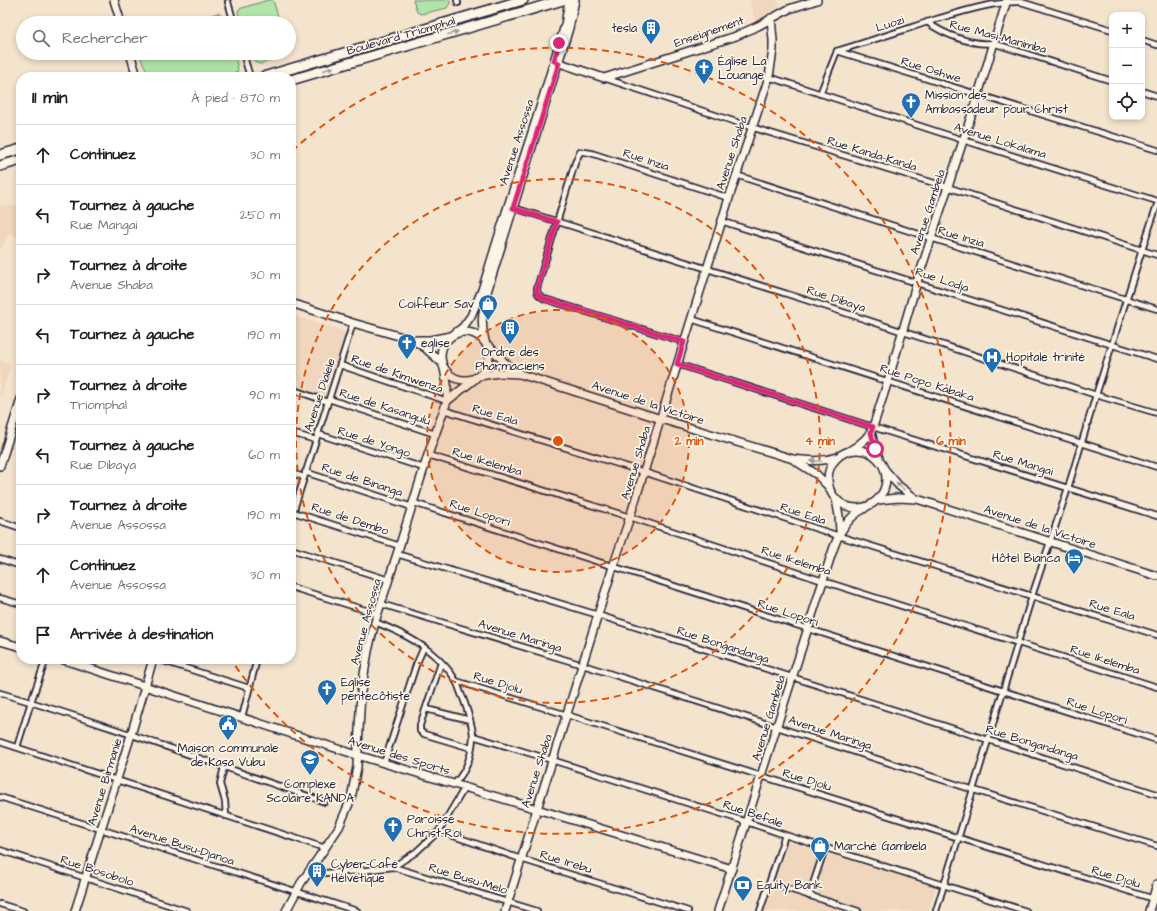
<!DOCTYPE html>
<html lang="fr">
<meta charset="utf-8">
<style>
body{margin:0;font-family:"Architects Daughter",sans-serif;background:#f6f6f6;color:#202124}
.controls{position:absolute;right:12px;top:12px;display:grid;overflow:hidden;border-radius:8px;box-shadow:0 2px 6px #0003}
.controls button{width:36px;height:36px;display:grid;place-items:center;padding:0;border:0;border-bottom:1px solid #e0e0e0;background:#fff;color:#202124;font:20px sans-serif}
.stop{position:absolute;width:12px;height:12px;margin:-9px;border:3px solid #db2777;border-radius:50%;background:#fff}
.stop.end{background:#db2777;border-color:#fff;box-shadow:0 1px 4px #0008}
.list{margin:0;padding:0;list-style:none}
h2{display:flex;justify-content:space-between;align-items:center;height:52px;margin:0;padding:0 16px;font-size:17px}
h2 small{font-size:13px;font-weight:400;color:#757577}
.list li{display:grid;grid-template-columns:26px 1fr auto;gap:12px;align-items:center;box-sizing:border-box;height:60px;padding:0 16px;border-top:1px solid #e0e0e0}
.list b{display:block;font-size:15px;white-space:nowrap}
.list p{margin:0;font-size:13px;white-space:nowrap;color:#757577}
.list em{font-size:13px;font-style:normal;color:#757577}
.icon{flex:none;width:22px;height:22px;fill:none;stroke:currentColor;stroke-width:2;stroke-linecap:round;stroke-linejoin:round}
.map{position:relative;flex:none;width:1157px;height:911px;overflow:hidden}
.search{position:absolute;background:#fff;box-shadow:0 2px 6px #0003;left:16px;top:16px;width:280px;height:44px;display:flex;align-items:center;gap:10px;box-sizing:border-box;padding:0 14px;border-radius:22px;color:#757577;font-size:15px}
.panel{position:absolute;background:#fff;box-shadow:0 2px 6px #0003;left:16px;top:72px;width:280px;height:592px;border-radius:16px}
.map>svg:first-child{display:block}
.built{fill:#efd6bc}
.green{fill:#b0e5a7;stroke:#698471}
.lines{fill:none;stroke-linecap:round;stroke-linejoin:round}
.street-casing{stroke:#22223b;stroke-width:8}
.secondary-casing{stroke:#22223b;stroke-width:10}
.primary-casing{stroke:#22223b;stroke-width:10}
.highway-casing{stroke:#22223b;stroke-width:12}
.street{stroke:#fcf5e5;stroke-width:4.5}
.secondary{stroke:#fcf5e5;stroke-width:7}
.primary{stroke:#fcf5e5;stroke-width:7}
.highway{stroke:#fcf5e5;stroke-width:9}
.oneway{fill:#9a9698}
.route{stroke:#db2777;stroke-width:5}
.ring{fill:none;stroke:#de560e;stroke-width:2;stroke-dasharray:7 5}
.labels{text-anchor:middle;dominant-baseline:central;stroke-width:3.5;stroke-linejoin:round;paint-order:stroke}
.street-label{font-size:12px;fill:#22223b;stroke:#fcf5e5}
.poi-label{font-size:12px;fill:#22223b;stroke:#fcf5e5;text-anchor:start}
.centre{fill:#de560e;stroke:#fcf5e5;stroke-width:2}
.ring-label{font-size:12px;text-anchor:middle;font-weight:bold;fill:#de560e;stroke:#fcf5e5;stroke-width:3.5;stroke-linejoin:round;paint-order:stroke}
</style>
<div class="map">
<svg width="1157" height="911" viewBox="0 0 1157 911">
<rect width="100%" height="100%" fill="#f4e3cd"/>
<filter id="ink" filterUnits="userSpaceOnUse"><feTurbulence type="fractalNoise" baseFrequency=".025" numOctaves="2"/><feDisplacementMap in="SourceGraphic" scale="8" xChannelSelector="R" yChannelSelector="G"/><feConvolveMatrix kernelMatrix="1 2 1 2 8 2 1 2 1" color-interpolation-filters="sRGB"/></filter>
<g filter="url(#ink)">
<g class="built">
<polygon points="750,0 777,0 779,7 775,8 756,23"/>
<polygon points="0,206 21,206 21,238 9,233 0,251"/>
<polygon points="291,315 346,332 324,399 291,388"/>
<polygon points="0,360 11,364 0,399"/>
<polygon points="786,841 936,885 928,911 762,911"/>
</g>
<g class="green">
<polygon points="268,0 272,0 274,3 280,23 241,23 238,12 239,9"/>
<polygon points="413,0 450,0 450,3 447,8 421,14 417,12"/>
<polygon points="218,13 222,16 225,23 184,23"/>
<polygon points="138,53 234,53 238,69 237,72 221,77 150,77"/>
<path d="M251,53H288L286,55L260,64C254,63 253,59 251,53Z"/>
</g>
<g class="lines">
<g class="street-casing">
<g id="street">
<polyline points="457,0 458,3"/>
<polyline points="228,2 234,23"/>
<path d="M927,22C943,34 973,46 993,43L1112,81"/>
<polyline points="1142,40 1157,45"/>
<polyline points="837,51 1157,150"/>
<path d="M837,51C870,41 903,30 937,19C961,12 995,1 1021,2L1112,30"/>
<polyline points="243,53 250,77"/>
<polyline points="769,77 963,140 1157,201"/>
<polyline points="604,78 751,127 947,187 1157,255"/>
<polyline points="1142,91 1157,96"/>
<polyline points="820,94 837,51"/>
<polyline points="736,175 931,238 1157,309"/>
<polyline points="511,207 803,299 1096,395 1157,413"/>
<polyline points="721,221 1157,359"/>
<polyline points="691,319 1157,467"/>
<path d="M684,342L545,299C539,296 537,294 537,288L575,163L580,152H584L591,153L729,198"/>
<polyline points="677,364 873,427 1157,516"/>
<polyline points="340,365 447,401"/>
<polyline points="291,389 328,402"/>
<polyline points="329,399 435,434"/>
<polyline points="444,410 644,472 839,536 1157,635"/>
<polyline points="16,414 21,423"/>
<polyline points="291,433 316,440"/>
<polyline points="318,434 424,468"/>
<polyline points="428,455 630,517 823,581 1157,687"/>
<polyline points="305,472 412,507"/>
<polyline points="291,473 304,477"/>
<polyline points="414,503 1157,740"/>
<polyline points="293,512 400,546"/>
<polyline points="291,519 353,323"/>
<polyline points="0,521 21,528"/>
<polyline points="291,549 389,580"/>
<polyline points="397,554 598,615 1157,794"/>
<polyline points="0,559 21,566"/>
<polyline points="291,587 378,614"/>
<polyline points="0,598 21,604"/>
<polyline points="381,604 583,665 974,790 1157,846"/>
<path d="M375,622C395,630 413,638 429,651C439,659 450,670 456,681C459,686 460,693 463,698C467,709 473,726 473,737C472,754 466,772 454,784"/>
<polyline points="157,659 249,688"/>
<polyline points="441,663 420,725 420,731 424,734 471,748"/>
<polyline points="456,681 567,715 1157,900"/>
<path d="M0,693C110,725 217,765 325,802"/>
<polyline points="426,709 470,720"/>
<polyline points="242,717 257,659"/>
<polyline points="473,736 552,760 747,822 785,835 1026,911"/>
<polyline points="0,742 325,848"/>
<polyline points="17,747 31,702 46,659"/>
<polyline points="384,763 416,665 424,647"/>
<polyline points="224,767 220,784 225,801 226,816"/>
<polyline points="0,797 357,911"/>
<polyline points="439,831 521,859 688,911"/>
<polyline points="0,850 187,911"/>
<polyline points="393,867 537,911"/>
<polyline points="307,874 360,871 393,867 416,852 439,831 465,787"/>
<polyline points="770,883 858,911"/>
<polyline points="809,896 825,848"/>
<polyline points="0,904 23,911"/>
<polyline points="760,911 785,835"/>
<polyline points="936,911 1032,596 1068,488 1096,395 1142,250 1157,205"/>
</g>
</g>
<g class="secondary-casing">
<g id="secondary">
<polyline points="114,0 121,23"/>
<polyline points="130,53 137,77"/>
<polyline points="554,61 604,78 736,36 758,26 789,9 817,0"/>
<polyline points="291,303 353,323 413,340 430,340 451,336"/>
<circle cx="465" cy="356" r="24"/>
<polyline points="454,334 463,327 471,316 482,290 508,206 538,114 565,25 569,0"/>
<polyline points="413,340 424,347 442,363"/>
<path d="M485,341C480,323 483,310 487,292L569,28L575,0"/>
<polyline points="489,346 504,362 520,374"/>
<path d="M479,376L499,373L520,374L661,419L793,459C810,461 821,462 838,457"/>
<polyline points="447,401 475,379"/>
<polyline points="871,432 875,449 879,458"/>
<circle cx="857" cy="479" r="29"/>
<path d="M849,451C858,446 869,438 873,427L888,381L917,282L978,95L1007,0"/>
<polyline points="794,460 816,474 829,487"/>
<polyline points="0,466 21,399"/>
<polyline points="886,471 899,486 915,498"/>
<polyline points="836,499 839,516 840,531"/>
<polyline points="878,500 898,498 917,499 1157,576"/>
<polyline points="0,641 21,647"/>
<polyline points="61,659 357,755 537,809 732,869"/>
<polyline points="75,911 131,735 153,659"/>
<polyline points="286,911 301,883 325,848 339,827 351,799 357,767 361,692 368,651 375,622 397,554 428,455 447,401 447,384 444,368"/>
<polyline points="505,911 613,567 630,517 729,198 769,77 773,50 773,40 771,18"/>
<path d="M718,911L823,581C832,554 837,522 865,508"/>
</g>
</g>
<g class="primary-casing">
<polyline id="primary" points="1149,911 1157,884"/>
</g>
<g class="highway-casing">
<g id="highway">
<polyline points="263,77 523,0"/>
<polyline points="291,80 563,0"/>
<polyline points="0,155 21,149"/>
<polyline points="0,166 21,160"/>
</g>
</g>
<use href="#street" class="street"/>
<use href="#secondary" class="secondary"/>
<use href="#primary" class="primary"/>
<use href="#highway" class="highway"/>
</g>
<defs><path id="oneway-solid" d="M-6-.8H1V-3.2L6.5 0L1 3.2V.8H-6Z"/></defs>
<g class="oneway">
<use href="#oneway-solid" transform="translate(453 33) rotate(-17)"/>
<use href="#oneway-solid" transform="translate(328 69) rotate(-16)"/>
<use href="#oneway-solid" transform="translate(816 461) rotate(180)"/>
<use href="#oneway-solid" transform="translate(900 486) rotate(-137)"/>
</g>
</g>
<g class="lines" filter="url(#ink)">
<polyline class="route" points="559,43 554,61 559,63 513,208 557,222 537,288 537,293 540,296 545,299 684,342 677,364 873,427 871,432 875,449"/>
</g>
<circle cx="558" cy="441" r="131" fill="#de560e" fill-opacity=".12"/>
<g class="ring">
<circle cx="558" cy="441" r="131"/>
<circle cx="558" cy="441" r="262"/>
<path d="M292 151A393 393 0 1 1 232 661"/>
</g>
<defs>
<g id="building-pin" transform="scale(1)"><path d="M0 17L-7.5 6A9.5 9.5 0 1 1 7.5 6Z" fill="#1f6fb2" stroke="#fcf5e5"/><path d="M-4-6H4V6H1V3H-1V6H-4ZM-2.5-4.3h1.7v1.8h-1.7ZM.8-4.3h1.7v1.8H.8ZM-2.5-1h1.7V.8h-1.7ZM.8-1h1.7V.8H.8Z" fill="#fff"/></g>
<g id="church-pin" transform="scale(1)"><path d="M0 17L-7.5 6A9.5 9.5 0 1 1 7.5 6Z" fill="#1f6fb2" stroke="#fcf5e5"/><path d="M-1.2-6h2.4v3.5h3.3v2.4h-3.3V6h-2.4V-.1h-3.3v-2.4h3.3Z" fill="#fff"/></g>
<g id="shop-pin" transform="scale(1)"><path d="M0 17L-7.5 6A9.5 9.5 0 1 1 7.5 6Z" fill="#1f6fb2" stroke="#fcf5e5"/><path d="M-5-2.5h2.3a2.7 3.5 0 0 1 5.4 0H5L5.5 6h-11ZM-1.5-2.5h3a1.5 2.3 0 0 0-3 0Z" fill="#fff"/></g>
<g id="hospital-pin" transform="scale(1)"><path d="M0 17L-7.5 6A9.5 9.5 0 1 1 7.5 6Z" fill="#1f6fb2" stroke="#fcf5e5"/><path d="M-5-5h3v3.5h4V-5h3V5h-3V1.5h-4V5h-3Z" fill="#fff"/></g>
<g id="hotel-pin" transform="scale(1)"><path d="M0 17L-7.5 6A9.5 9.5 0 1 1 7.5 6Z" fill="#1f6fb2" stroke="#fcf5e5"/><path d="M-6-4.5h1.5V1H6V5H4.5V3h-9V5H-6ZM-4 0a1.8 1.8 0 1 1 3.6 0ZM.5 0V-2.5h3Q6-2.5 6 0Z" fill="#fff"/></g>
<g id="civic-pin" transform="scale(1)"><path d="M0 17L-7.5 6A9.5 9.5 0 1 1 7.5 6Z" fill="#1f6fb2" stroke="#fcf5e5"/><path d="M-.6-6.5H3V-4.5H.6V-3L4-1V1h2V6H-6V1h2V-1L-.6-3ZM-1.2 2.5V6h2.4V2.5Z" fill="#fff"/></g>
<g id="school-pin" transform="scale(1)"><path d="M0 17L-7.5 6A9.5 9.5 0 1 1 7.5 6Z" fill="#1f6fb2" stroke="#fcf5e5"/><path d="M0-5L7-2L0 1L-7-2ZM-4 1L0 2.5L4 1V4Q0 6-4 4Z" fill="#fff"/></g>
<g id="bank-pin" transform="scale(1)"><path d="M0 17L-7.5 6A9.5 9.5 0 1 1 7.5 6Z" fill="#1f6fb2" stroke="#fcf5e5"/><path d="M-6-4H6V4H-6ZM0-2.3a2.3 2.3 0 1 0 0 4.6a2.3 2.3 0 1 0 0-4.6Z" fill="#fff"/></g>
</defs>
<g fill-rule="evenodd">
<use href="#building-pin" x="651" y="28"/>
<use href="#church-pin" x="704" y="68"/>
<use href="#church-pin" x="911" y="102"/>
<use href="#shop-pin" x="488" y="304"/>
<use href="#building-pin" x="510" y="328"/>
<use href="#church-pin" x="407" y="343"/>
<use href="#hospital-pin" x="992" y="357"/>
<use href="#hotel-pin" x="1074" y="558"/>
<use href="#church-pin" x="327" y="689"/>
<use href="#civic-pin" x="228" y="724"/>
<use href="#school-pin" x="310" y="759"/>
<use href="#church-pin" x="393" y="826"/>
<use href="#shop-pin" x="820" y="846"/>
<use href="#building-pin" x="317" y="871"/>
<use href="#bank-pin" x="743" y="885"/>
</g>
<g class="labels">
<g class="street-label">
<text transform="translate(890 24) rotate(-18)">Luozi</text>
<text transform="translate(709 32) rotate(-19)">Enseignement</text>
<text transform="translate(401 36) rotate(-16)">Boulevard Triomphal</text>
<text transform="translate(998 37) rotate(15)">Rue Masi-Manimba</text>
<text transform="translate(931 70) rotate(17)">Rue Oshwe</text>
<text transform="translate(1000 141) rotate(17)">Avenue Lokalama</text>
<text transform="translate(517 142) rotate(-72)">Avenue Assossa</text>
<text transform="translate(732 153) rotate(-72)">Avenue Shaba</text>
<text transform="translate(872 154) rotate(17)">Rue Kanda-Kanda</text>
<text transform="translate(646 160) rotate(18)">Rue Inzia</text>
<text transform="translate(928 212) rotate(-72)">Avenue Gambela</text>
<text transform="translate(961 237) rotate(17)">Rue Inzia</text>
<text transform="translate(942 280) rotate(18)">Rue Lodja</text>
<text transform="translate(836 299) rotate(18)">Rue Dibaya</text>
<text transform="translate(397 374) rotate(19)">Rue de Kimwenza</text>
<text transform="translate(927 383) rotate(18)">Rue Popo Kabaka</text>
<text transform="translate(320 395) rotate(-72)">Avenue Dialele</text>
<text transform="translate(648 403) rotate(18)">Avenue de la Victoire</text>
<text transform="translate(385 407) rotate(18)">Rue de Kasangulu</text>
<text transform="translate(495 415) rotate(17)">Rue Eala</text>
<text transform="translate(374 442) rotate(18)">Rue de Yongo</text>
<text transform="translate(487 462) rotate(17)">Rue Ikelemba</text>
<text transform="translate(636 463) rotate(-73)">Avenue Shaba</text>
<text transform="translate(1023 463) rotate(17)">Rue Mangai</text>
<text transform="translate(362 480) rotate(18)">Rue de Binanga</text>
<text transform="translate(480 513) rotate(18)">Rue Lopori</text>
<text transform="translate(803 514) rotate(18)">Rue Eala</text>
<text transform="translate(350 519) rotate(18)">Rue de Dembo</text>
<text transform="translate(1040 527) rotate(18)">Avenue de la Victoire</text>
<text transform="translate(796 561) rotate(18)">Rue Ikelemba</text>
<text transform="translate(1112 610) rotate(17)">Rue Eala</text>
<text transform="translate(788 613) rotate(18)">Rue Lopori</text>
<text transform="translate(366 622) rotate(-75)">Avenue Assossa</text>
<text transform="translate(520 636) rotate(17)">Avenue Maringa</text>
<text transform="translate(723 645) rotate(18)">Rue Bongandanga</text>
<text transform="translate(1105 660) rotate(18)">Rue Ikelemba</text>
<text transform="translate(498 683) rotate(17)">Rue Djolu</text>
<text transform="translate(1097 711) rotate(18)">Rue Lopori</text>
<text transform="translate(769 718) rotate(-73)">Avenue Gambela</text>
<text transform="translate(830 733) rotate(18)">Avenue Maringa</text>
<text transform="translate(1032 743) rotate(17)">Rue Bongandanga</text>
<text transform="translate(399 756) rotate(17)">Avenue des Sports</text>
<text transform="translate(537 771) rotate(-72)">Avenue Shaba</text>
<text transform="translate(807 780) rotate(17)">Rue Djolu</text>
<text transform="translate(105 782) rotate(-73)">Avenue Birmanie</text>
<text transform="translate(753 814) rotate(19)">Rue Befale</text>
<text transform="translate(182 845) rotate(18)">Avenue Busu-Djanoa</text>
<text transform="translate(566 862) rotate(17)">Rue Irebu</text>
<text transform="translate(97 871) rotate(18)">Rue Bosobolo</text>
<text transform="translate(1116 877) rotate(17)">Rue Djolu</text>
<text transform="translate(468 879) rotate(17)">Rue Busu-Melo</text>
</g>
<g class="poi-label">
<text x="637" y="28" text-anchor="end">tesla</text>
<text x="718" y="61">Église La<tspan x="718" dy="14">Louange</tspan></text>
<text x="925" y="95">Mission des<tspan x="925" dy="14">Ambassadeur pour Christ</tspan></text>
<text x="474" y="304" text-anchor="end">Coiffeur Sav</text>
<text x="421" y="343">eglise</text>
<text x="510" y="352" text-anchor="middle">Ordre des<tspan x="510" dy="14">Pharmaciens</tspan></text>
<text x="1006" y="357">Hopitale trinité</text>
<text x="1060" y="558" text-anchor="end">Hôtel Bianca</text>
<text x="341" y="682">Eglise<tspan x="341" dy="14">pentecôtiste</tspan></text>
<text x="228" y="748" text-anchor="middle">Maison communale<tspan x="228" dy="14">de Kasa Vubu</tspan></text>
<text x="310" y="784" text-anchor="middle">Complexe<tspan x="310" dy="14">Scolaire KANDA</tspan></text>
<text x="407" y="819">Paroisse<tspan x="407" dy="14">Christ-Roi</tspan></text>
<text x="834" y="846">Marché Gambela</text>
<text x="331" y="864">Cyber-Café<tspan x="331" dy="14">Hélvétique</tspan></text>
<text x="757" y="885">Equity Bank</text>
</g>
</g>
<circle cx="558" cy="441" r="6" class="centre"/>
<g class="ring-label">
<text x="689" y="445">2 min</text>
<text x="820" y="445">4 min</text>
<text x="951" y="445">6 min</text>
</g>
</svg>
<div class="controls">
<button>+</button>
<button>−</button>
<button><svg class="icon" aria-label="locate" viewBox="0 0 24 24"><circle cx="12" cy="12" r="6"/><path d="M12 2v4M12 18v4M2 12h4M18 12h4"/></svg></button>
</div>
<div class="stop" style="left:875px;top:449px"></div>
<div class="stop end" style="left:559px;top:43px"></div>
<div class="search"><svg class="icon" aria-label="search" viewBox="0 0 24 24"><circle cx="10" cy="10" r="6"/><path d="M15 15l6 6"/></svg>Rechercher</div>
<section class="panel">
<h2>11 min<small>À pied · 870 m</small></h2>
<ul class="list">
<li><svg class="icon" aria-label="ahead" viewBox="0 0 24 24"><path d="M12 20V5M6 11l6-6 6 6"/></svg><div><b>Continuez</b></div><em>30 m</em></li>
<li><svg class="icon" aria-label="left" viewBox="0 0 24 24"><path d="M17 20v-9H6M10 6l-5 5 5 5"/></svg><div><b>Tournez à gauche</b><p>Rue Mangai</p></div><em>250 m</em></li>
<li><svg class="icon" aria-label="right" viewBox="0 0 24 24"><path d="M7 20v-9h11M14 6l5 5-5 5"/></svg><div><b>Tournez à droite</b><p>Avenue Shaba</p></div><em>30 m</em></li>
<li><svg class="icon" aria-label="left" viewBox="0 0 24 24"><path d="M17 20v-9H6M10 6l-5 5 5 5"/></svg><div><b>Tournez à gauche</b></div><em>190 m</em></li>
<li><svg class="icon" aria-label="right" viewBox="0 0 24 24"><path d="M7 20v-9h11M14 6l5 5-5 5"/></svg><div><b>Tournez à droite</b><p>Triomphal</p></div><em>90 m</em></li>
<li><svg class="icon" aria-label="left" viewBox="0 0 24 24"><path d="M17 20v-9H6M10 6l-5 5 5 5"/></svg><div><b>Tournez à gauche</b><p>Rue Dibaya</p></div><em>60 m</em></li>
<li><svg class="icon" aria-label="right" viewBox="0 0 24 24"><path d="M7 20v-9h11M14 6l5 5-5 5"/></svg><div><b>Tournez à droite</b><p>Avenue Assossa</p></div><em>190 m</em></li>
<li><svg class="icon" aria-label="ahead" viewBox="0 0 24 24"><path d="M12 20V5M6 11l6-6 6 6"/></svg><div><b>Continuez</b><p>Avenue Assossa</p></div><em>30 m</em></li>
<li><svg class="icon" aria-label="arrive" viewBox="0 0 24 24"><path d="M6 21V4h12l-3 4 3 4H6"/></svg><div><b>Arrivée à destination</b></div></li>
</ul>
</section>
</div>
